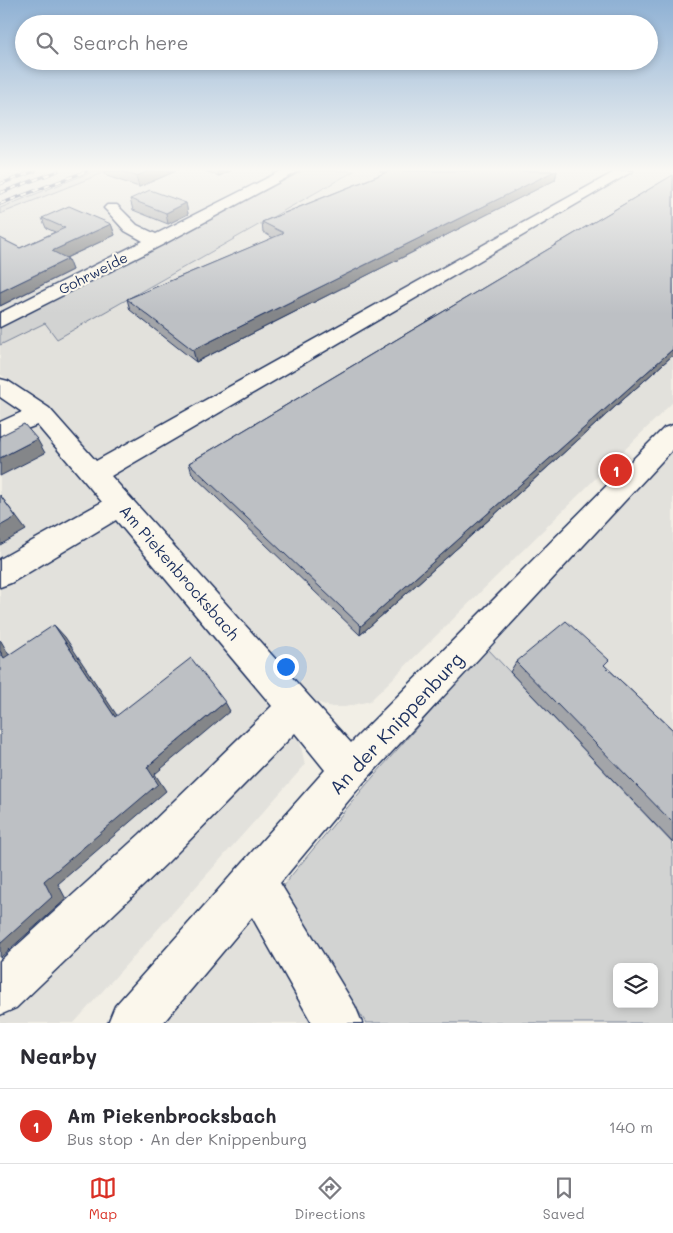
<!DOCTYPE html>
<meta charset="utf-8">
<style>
body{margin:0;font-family:Mali,sans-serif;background:#f7f7f7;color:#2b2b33}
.controls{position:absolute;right:15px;bottom:15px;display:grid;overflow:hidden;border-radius:8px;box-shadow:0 2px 8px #0003}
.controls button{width:45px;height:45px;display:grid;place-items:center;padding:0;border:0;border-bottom:1px solid #e1e1e2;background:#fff;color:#2b2b33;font:25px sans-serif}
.you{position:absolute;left:285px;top:666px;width:18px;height:18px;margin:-12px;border:4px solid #fff;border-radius:50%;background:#1a73e8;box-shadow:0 0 0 8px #1a73e833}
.badge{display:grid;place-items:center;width:32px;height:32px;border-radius:50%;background:#d93025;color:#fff;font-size:16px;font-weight:700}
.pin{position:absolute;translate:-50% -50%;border:2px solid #fff;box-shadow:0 1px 5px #0006}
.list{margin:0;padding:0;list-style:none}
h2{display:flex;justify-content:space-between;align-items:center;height:65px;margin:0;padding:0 20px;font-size:21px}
h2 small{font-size:16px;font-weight:400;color:#7c7c81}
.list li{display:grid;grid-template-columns:32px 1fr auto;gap:15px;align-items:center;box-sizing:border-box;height:75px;padding:0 20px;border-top:1px solid #e1e1e2}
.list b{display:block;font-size:19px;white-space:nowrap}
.list p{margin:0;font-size:16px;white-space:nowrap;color:#7c7c81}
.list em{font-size:16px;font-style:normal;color:#7c7c81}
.icon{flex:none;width:28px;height:28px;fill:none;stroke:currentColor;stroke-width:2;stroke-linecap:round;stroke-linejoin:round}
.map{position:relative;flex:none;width:673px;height:1023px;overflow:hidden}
.search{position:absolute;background:#fff;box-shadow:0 2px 8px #0003;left:15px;right:15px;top:15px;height:55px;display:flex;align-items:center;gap:12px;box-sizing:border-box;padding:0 18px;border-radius:28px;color:#7c7c81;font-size:19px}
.sheet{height:140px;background:#fff}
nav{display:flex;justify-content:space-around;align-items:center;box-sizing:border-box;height:70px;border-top:1px solid #e1e1e2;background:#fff;font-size:14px;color:#7c7c81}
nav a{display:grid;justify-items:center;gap:2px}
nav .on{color:#d93025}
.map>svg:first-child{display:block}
.built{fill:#e2e1dc}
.green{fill:#d2d3d2;stroke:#768198;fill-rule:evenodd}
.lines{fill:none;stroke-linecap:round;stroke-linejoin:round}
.minor-casing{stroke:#1b2f5e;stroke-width:3}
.minor{fill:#fbf7ec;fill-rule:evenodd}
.rail-casing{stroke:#1b2f5e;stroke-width:3}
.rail{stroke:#fbf7ec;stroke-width:2;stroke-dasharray:6;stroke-linecap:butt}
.wall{fill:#a3a5a9;stroke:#1b2f5e}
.shaded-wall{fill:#848689;stroke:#1b2f5e}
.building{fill:#bdc0c4;stroke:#1b2f5e}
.labels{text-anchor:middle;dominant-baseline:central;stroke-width:4.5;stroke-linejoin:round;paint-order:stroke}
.far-street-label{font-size:14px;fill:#1b2f5e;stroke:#fbf7ec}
.street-label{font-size:16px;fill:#1b2f5e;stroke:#fbf7ec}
.near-street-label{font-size:19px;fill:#1b2f5e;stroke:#fbf7ec}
</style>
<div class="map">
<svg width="673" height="1023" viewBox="0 0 673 1023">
<rect width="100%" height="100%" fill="#f2efe6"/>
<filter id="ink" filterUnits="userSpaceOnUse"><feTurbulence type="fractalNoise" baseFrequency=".02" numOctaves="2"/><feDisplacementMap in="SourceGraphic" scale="10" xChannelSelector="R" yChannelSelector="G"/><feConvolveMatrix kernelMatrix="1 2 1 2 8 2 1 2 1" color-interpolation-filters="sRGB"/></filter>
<g filter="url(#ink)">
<g class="built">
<polygon points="16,171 94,171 0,208 0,177"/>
<polygon points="108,171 283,171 0,313 0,214"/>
<polygon points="354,171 673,171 673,402 370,701 345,707 332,707 306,699 108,473 47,408 0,374 0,345 45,323 57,339"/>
<polygon points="0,397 38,426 299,737 305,765 74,1023 0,1023"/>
<polygon points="673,451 673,844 487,648"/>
<polygon points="281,888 366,1023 163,1023"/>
</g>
<g class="green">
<polygon points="94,171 108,171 0,214 0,208"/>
<polygon points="303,171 354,171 57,339 45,323 0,345 0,327"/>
<path d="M487,648L673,844V1023H366L281,888L366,785ZM617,967H654V1004H617Z"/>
</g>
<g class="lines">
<g class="minor-casing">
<g id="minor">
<polygon points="281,171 299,171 162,245 0,327 0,313 143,241 125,231 107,211 104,208 107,205 117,205 137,225 156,234"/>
<polygon points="616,171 633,171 111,476 351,743 664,428 673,425 673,449 363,783 280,883 355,1006 362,1023 312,1023 252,917 163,1023 108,1023 115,1006 325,770 295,733 168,862 16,1008 0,1015 0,961 140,834 272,706 116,520 11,583 0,587 0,559 102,502 37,425 0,439 0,422 22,412 0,397 0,379 8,381 49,408 96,461"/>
</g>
</g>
<use href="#minor" class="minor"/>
<g class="rail-casing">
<g id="rail">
<polyline points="0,184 35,171"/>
<polyline points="0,193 58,171"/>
<polyline points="0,204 87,171"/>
</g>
</g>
<use href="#rail" class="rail"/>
</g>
<g class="wall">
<polygon points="105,171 176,171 139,187 107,176"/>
<polygon points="205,171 230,171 219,176"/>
<polygon points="380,171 557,171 555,180 196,362 130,310 127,299 273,238 263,232 262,222 384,173"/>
<polygon points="673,175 673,355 360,635 192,474 189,463"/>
<polygon points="130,199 186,203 188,214 168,224 133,210"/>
<polygon points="42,218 111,224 115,235 66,258 72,270 0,306 0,238 20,248 55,232 46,228"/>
<polygon points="516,662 604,665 673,730 673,843 510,672"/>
</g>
<g class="shaded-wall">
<polygon points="149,171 176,171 139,187 136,176"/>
<polygon points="218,171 230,171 219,176"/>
<polygon points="555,171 557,171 555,180 196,362 193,350"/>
<polygon points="186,203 188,214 168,224 166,213"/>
<polygon points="111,224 115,235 57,262 52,251"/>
<polygon points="68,259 72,270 0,306 0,292"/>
<polygon points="673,349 673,355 360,635 361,626"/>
<polygon points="37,439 45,453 0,476 0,458"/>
<polygon points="0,495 26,530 0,545"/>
<polygon points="54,625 65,637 124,726 115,717"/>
<polygon points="0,640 1,641 17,669 4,658 0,651"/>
<polygon points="225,702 230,711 155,774 166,791 58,884 66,899 0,958 0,944 44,881 147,767"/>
</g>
<g class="building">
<polygon points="120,171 149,171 136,176"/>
<polygon points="390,171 555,171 193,350 127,299 284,233 262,222"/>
<polygon points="673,175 673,349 361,626 189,463"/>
<polygon points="150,190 186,203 166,213 130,199"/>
<polygon points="69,206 111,224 52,251 68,259 0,292 0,238 20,248 65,228 42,218"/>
<polygon points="24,424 37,439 0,458 0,436"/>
<polygon points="0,495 16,517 0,526"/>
<polygon points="566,621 609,660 604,665 673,730 673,823 516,662"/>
<polygon points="54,625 115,717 191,658 225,702 147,767 158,784 44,881 52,897 0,944 0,651 4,658"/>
</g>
</g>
<linearGradient id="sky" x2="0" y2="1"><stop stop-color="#8fb1d4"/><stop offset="0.54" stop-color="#f9f8f4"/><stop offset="1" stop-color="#f9f8f4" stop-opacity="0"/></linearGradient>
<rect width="673" height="314" fill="url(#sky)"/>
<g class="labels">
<g class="far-street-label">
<text transform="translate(93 273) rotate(-27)">Gohrweide</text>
</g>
<g class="street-label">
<text transform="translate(180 572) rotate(49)">Am Piekenbrocksbach</text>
</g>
<g class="near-street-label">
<text transform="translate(396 723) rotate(-47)">An der Knippenburg</text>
</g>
</g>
</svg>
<div class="controls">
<button><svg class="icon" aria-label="layers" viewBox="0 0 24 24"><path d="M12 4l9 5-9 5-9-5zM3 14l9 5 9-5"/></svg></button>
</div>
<div class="you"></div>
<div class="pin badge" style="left:616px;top:470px">1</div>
<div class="search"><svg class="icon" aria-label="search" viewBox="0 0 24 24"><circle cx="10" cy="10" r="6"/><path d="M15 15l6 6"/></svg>Search here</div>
</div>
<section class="sheet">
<h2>Nearby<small></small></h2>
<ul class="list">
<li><span class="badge">1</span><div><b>Am Piekenbrocksbach</b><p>Bus stop · An der Knippenburg</p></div><em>140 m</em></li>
</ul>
</section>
<nav>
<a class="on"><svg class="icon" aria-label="map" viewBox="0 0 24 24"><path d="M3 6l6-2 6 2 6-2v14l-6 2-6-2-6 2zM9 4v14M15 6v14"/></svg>Map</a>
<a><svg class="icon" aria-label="directions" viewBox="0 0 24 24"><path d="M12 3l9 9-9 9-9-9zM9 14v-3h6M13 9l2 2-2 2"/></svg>Directions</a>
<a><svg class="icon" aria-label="saved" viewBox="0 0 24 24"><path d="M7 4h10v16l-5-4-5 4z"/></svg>Saved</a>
</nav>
